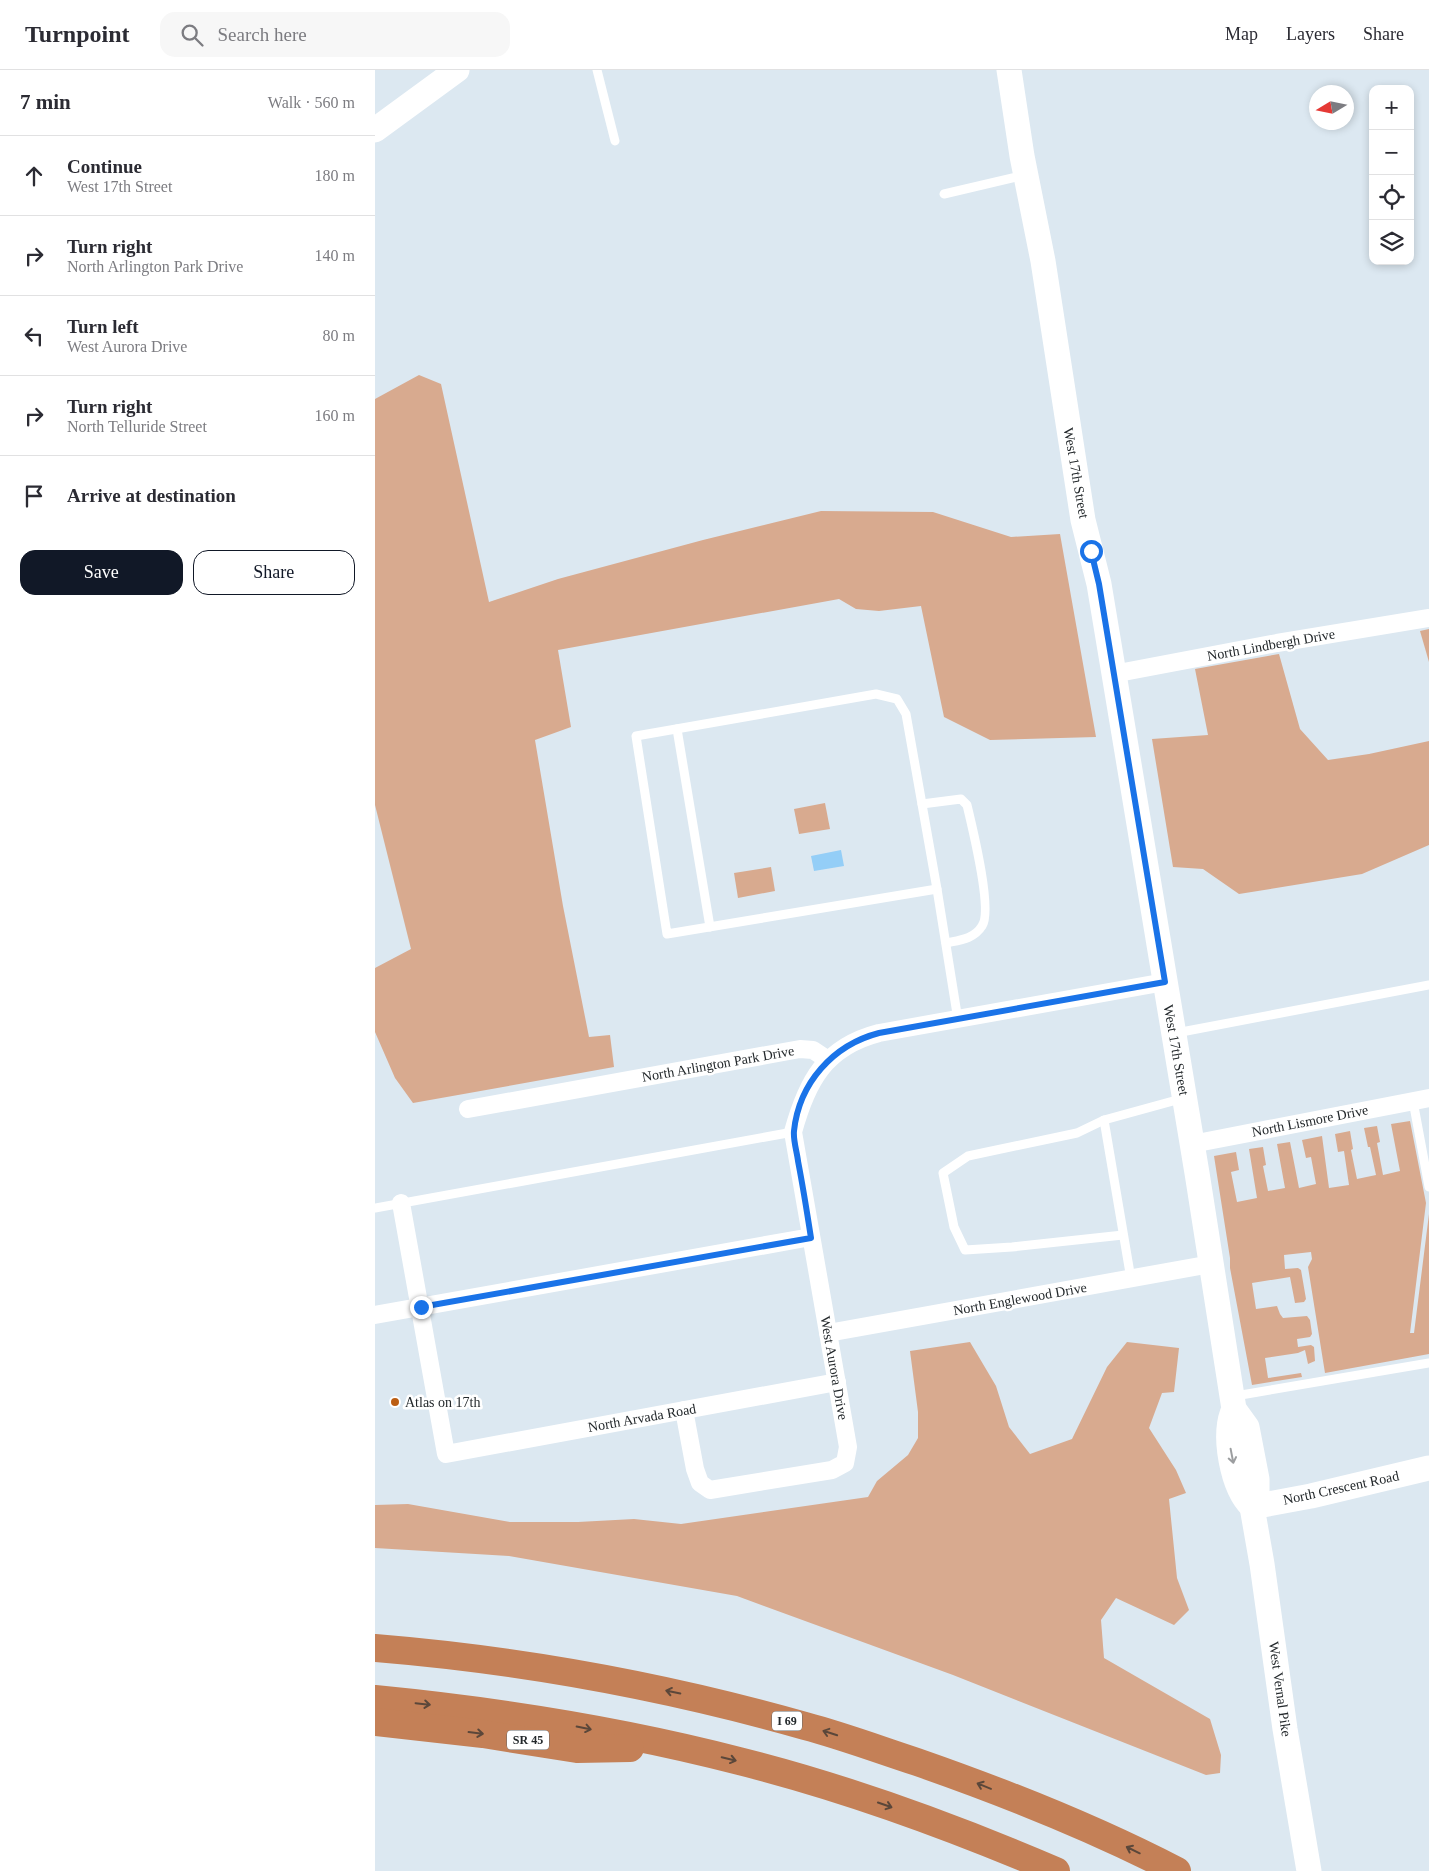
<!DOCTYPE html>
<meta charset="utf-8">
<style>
body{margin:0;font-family:Georgia,serif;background:#f7f7f7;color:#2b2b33}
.controls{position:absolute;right:15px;top:15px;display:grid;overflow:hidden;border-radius:10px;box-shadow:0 2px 8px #0003}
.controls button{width:45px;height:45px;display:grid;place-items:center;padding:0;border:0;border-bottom:1px solid #e1e1e2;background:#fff;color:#2b2b33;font:25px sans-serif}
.compass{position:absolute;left:934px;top:15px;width:45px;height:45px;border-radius:50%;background:#fff;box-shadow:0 2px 8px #0003;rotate:260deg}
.stop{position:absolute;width:15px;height:15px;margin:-11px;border:4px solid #1a73e8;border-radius:50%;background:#fff}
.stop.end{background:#1a73e8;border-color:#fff;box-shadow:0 1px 5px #0008}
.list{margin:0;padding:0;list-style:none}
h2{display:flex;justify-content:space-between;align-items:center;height:65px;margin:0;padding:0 20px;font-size:21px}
h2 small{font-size:16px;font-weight:400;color:#7c7c81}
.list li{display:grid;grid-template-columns:32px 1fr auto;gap:15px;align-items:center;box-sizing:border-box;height:80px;padding:0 20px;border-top:1px solid #e1e1e2}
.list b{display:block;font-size:19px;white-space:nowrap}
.list p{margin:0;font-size:16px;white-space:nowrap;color:#7c7c81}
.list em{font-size:16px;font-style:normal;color:#7c7c81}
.actions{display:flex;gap:10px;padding:15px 20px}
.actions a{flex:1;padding:11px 0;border:1px solid #111827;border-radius:15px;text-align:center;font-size:18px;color:#111827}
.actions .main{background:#111827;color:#fff}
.icon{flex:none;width:28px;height:28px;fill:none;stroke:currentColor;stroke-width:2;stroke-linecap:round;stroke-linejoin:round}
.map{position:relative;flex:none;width:1054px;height:1801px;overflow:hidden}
header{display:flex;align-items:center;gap:30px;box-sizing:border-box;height:70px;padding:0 25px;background:#fff;border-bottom:1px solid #e1e1e2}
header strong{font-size:24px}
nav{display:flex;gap:28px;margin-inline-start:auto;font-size:18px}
.search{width:350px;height:45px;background:#f7f7f7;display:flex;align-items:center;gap:12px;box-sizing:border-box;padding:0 18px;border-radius:15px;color:#7c7c81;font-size:19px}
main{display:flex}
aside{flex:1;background:#fff}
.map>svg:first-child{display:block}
.green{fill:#d8aa8f}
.water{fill:#94cef7}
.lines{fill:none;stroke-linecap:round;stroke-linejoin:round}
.lane{stroke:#fff;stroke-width:9}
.street{stroke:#fff;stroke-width:18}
.secondary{stroke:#fff;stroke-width:25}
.highway{stroke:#c48057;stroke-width:28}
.oneway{stroke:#9c9ea0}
.oneway2{stroke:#5b473a}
.route{stroke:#1a73e8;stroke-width:6}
.poi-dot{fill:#bb5d12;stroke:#fff;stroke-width:2}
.labels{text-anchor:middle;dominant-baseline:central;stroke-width:5;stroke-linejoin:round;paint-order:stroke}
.shield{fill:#fff;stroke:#65686b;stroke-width:1}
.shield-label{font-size:12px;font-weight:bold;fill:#23282b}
.street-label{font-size:14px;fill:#23282b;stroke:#fff}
.poi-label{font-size:14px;fill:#23282b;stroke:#fff;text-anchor:start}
</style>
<header>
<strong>Turnpoint</strong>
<div class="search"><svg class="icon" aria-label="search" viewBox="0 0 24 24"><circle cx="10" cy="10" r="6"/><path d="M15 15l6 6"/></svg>Search here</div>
<nav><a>Map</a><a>Layers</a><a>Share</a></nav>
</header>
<main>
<aside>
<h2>7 min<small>Walk · 560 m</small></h2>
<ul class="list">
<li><svg class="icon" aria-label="ahead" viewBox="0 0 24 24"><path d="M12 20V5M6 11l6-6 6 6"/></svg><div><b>Continue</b><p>West 17th Street</p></div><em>180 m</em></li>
<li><svg class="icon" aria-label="right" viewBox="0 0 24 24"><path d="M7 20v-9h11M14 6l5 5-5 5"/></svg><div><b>Turn right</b><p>North Arlington Park Drive</p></div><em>140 m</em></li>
<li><svg class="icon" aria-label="left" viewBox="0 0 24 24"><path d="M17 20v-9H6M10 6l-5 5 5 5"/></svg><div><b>Turn left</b><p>West Aurora Drive</p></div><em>80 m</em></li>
<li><svg class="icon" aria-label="right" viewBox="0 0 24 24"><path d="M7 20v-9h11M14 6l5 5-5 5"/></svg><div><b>Turn right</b><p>North Telluride Street</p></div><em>160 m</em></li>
<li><svg class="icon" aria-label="arrive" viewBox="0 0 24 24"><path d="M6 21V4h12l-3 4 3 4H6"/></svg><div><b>Arrive at destination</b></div></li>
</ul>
<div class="actions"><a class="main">Save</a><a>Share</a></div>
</aside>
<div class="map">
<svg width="1054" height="1801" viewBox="0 0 1054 1801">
<rect width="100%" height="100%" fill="#dce8f1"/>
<g class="green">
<polygon points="44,305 66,314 114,532 183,509 328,470 446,441 558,442 636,467 685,464 721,667 615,670 569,647 546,536 504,541 481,539 464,529 183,580 196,657 160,670 188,836 214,967 235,965 239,997 38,1033 20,1008 0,962 0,898 36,879 0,735 0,329"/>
<polygon points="1054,559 1054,592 1045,561"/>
<polygon points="904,584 925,659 953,690 994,684 1054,671 1054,775 987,804 864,824 828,799 798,797 777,669 833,665 820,599"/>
<polygon points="450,733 455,759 424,764 419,739"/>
<polygon points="396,797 400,821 363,828 359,803"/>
<polygon points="1035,1051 1051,1133 1035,1263 1039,1263 1054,1144 1054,1284 950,1303 933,1197 937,1189 936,1182 909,1185 910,1199 923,1198 926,1200 931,1229 929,1232 920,1233 915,1207 877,1213 881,1239 902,1236 905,1244 908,1248 932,1246 935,1250 937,1264 935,1267 922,1269 923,1277 936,1275 939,1277 940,1291 933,1294 930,1280 923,1283 890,1288 893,1308 926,1303 927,1307 877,1315 855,1198 855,1188 839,1086 861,1082 864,1100 856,1102 862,1132 882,1128 874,1079 888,1077 891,1095 888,1096 893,1121 910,1118 902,1074 915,1072 924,1118 941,1114 936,1087 931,1088 927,1070 947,1066 954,1118 974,1115 969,1081 963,1082 960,1064 975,1061 978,1079 976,1080 982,1109 1001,1105 995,1077 993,1077 989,1058 1002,1056 1005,1072 1002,1073 1008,1105 1025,1101 1016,1054"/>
<polygon points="595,1272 621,1316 634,1357 655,1384 697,1369 732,1297 752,1272 804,1278 799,1322 787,1323 774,1358 801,1400 811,1423 794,1429 802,1508 814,1540 799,1555 741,1528 726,1550 729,1588 835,1649 846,1685 845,1703 831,1705 578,1605 362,1526 134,1486 0,1478 0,1435 33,1434 135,1452 203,1452 259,1449 306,1454 493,1427 502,1411 533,1385 543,1368 543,1342 535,1281"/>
</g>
<polygon class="water" points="466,780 469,796 439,801 436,786"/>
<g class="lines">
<g class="lane">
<polyline points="222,0 240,71"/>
<polyline points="569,124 650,105"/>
<polygon points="501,624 522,629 531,644 562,819 292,864 261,666"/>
<polyline points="302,659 335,857"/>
<path d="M547,734L586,729L592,735C597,756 618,841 607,856C599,869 585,870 571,873"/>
<polyline points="562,819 583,950"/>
<polyline points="801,963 1054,915"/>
<polyline points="1038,1031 1054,1117"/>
<polyline points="729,1050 702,1063 593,1086 568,1103 579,1157 590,1180 637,1177 748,1165"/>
<polyline points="0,1138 418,1062"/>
<polyline points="756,1209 729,1050 809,1028"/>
<polyline points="860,1326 1054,1293"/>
</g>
<g class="street">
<polyline points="738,604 902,573 1054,548"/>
<polyline points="93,1039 425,979 438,980 453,990"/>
<polyline points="817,1074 1054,1028"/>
<polyline points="26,1133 71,1384 462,1312"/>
<polyline points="0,1245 436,1167"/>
<polyline points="453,1263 836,1194"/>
<path d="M309,1340L320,1399L325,1413L335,1420L457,1400L470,1393L473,1377L418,1062C432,1011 450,977 504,963L790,912"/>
</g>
<g class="secondary">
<polyline points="634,0 647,86 668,191 708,450 724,514 752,682 822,1103 859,1339 872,1357 882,1409 882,1421 877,1437 887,1494 910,1659 934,1801"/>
<polyline points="0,60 82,0"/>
<path d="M859,1339C847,1364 857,1418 877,1437"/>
<polyline points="877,1437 936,1426 1054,1398"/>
</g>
<g class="highway">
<path d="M0,1578C146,1590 289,1616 430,1656C468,1666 505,1680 542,1692C631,1723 719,1758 802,1801"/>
<path d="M0,1629C123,1641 244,1660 364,1691C472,1718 578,1757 681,1801"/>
<polyline points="0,1652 108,1664 202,1679 255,1678"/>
</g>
</g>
<defs><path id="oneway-shaft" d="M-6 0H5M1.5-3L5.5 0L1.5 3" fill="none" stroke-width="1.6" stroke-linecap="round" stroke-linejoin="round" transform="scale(1.25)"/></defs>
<use class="oneway" href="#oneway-shaft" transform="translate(857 1386) rotate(79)"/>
<g class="oneway2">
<use href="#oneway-shaft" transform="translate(298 1622) rotate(-168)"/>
<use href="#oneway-shaft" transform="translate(48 1634) rotate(6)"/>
<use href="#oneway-shaft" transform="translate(209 1658) rotate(11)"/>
<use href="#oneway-shaft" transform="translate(101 1663) rotate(7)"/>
<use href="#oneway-shaft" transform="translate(455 1663) rotate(-162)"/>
<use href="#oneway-shaft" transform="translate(354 1689) rotate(13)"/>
<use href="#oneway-shaft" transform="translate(609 1716) rotate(-158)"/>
<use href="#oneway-shaft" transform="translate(510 1735) rotate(19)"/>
<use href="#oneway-shaft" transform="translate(758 1780) rotate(-154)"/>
</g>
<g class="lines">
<path class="route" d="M46,1237L436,1168C432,1142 428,1117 423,1091C422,1082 418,1070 419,1061C424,1013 458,975 504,963L790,912L724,514L716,481"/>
</g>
<circle class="poi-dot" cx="20" cy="1332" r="5"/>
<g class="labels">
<g class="shield">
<rect x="397" y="1641.5" width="30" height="19" rx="4"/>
<rect x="132" y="1660.5" width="42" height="19" rx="4"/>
</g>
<g class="shield-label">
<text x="412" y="1651">I 69</text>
<text x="153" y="1670">SR 45</text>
</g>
<g class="street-label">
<text transform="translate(701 403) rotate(80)">West 17th Street</text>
<text transform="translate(896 575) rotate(-10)">North Lindbergh Drive</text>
<text transform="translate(801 980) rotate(80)">West 17th Street</text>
<text transform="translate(343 994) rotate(-10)">North Arlington Park Drive</text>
<text transform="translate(935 1051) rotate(-11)">North Lismore Drive</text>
<text transform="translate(645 1229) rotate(-10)">North Englewood Drive</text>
<text transform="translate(459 1298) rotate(80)">West Aurora Drive</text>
<text transform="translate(267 1348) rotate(-10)">North Arvada Road</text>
<text transform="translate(966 1418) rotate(-12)">North Crescent Road</text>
<text transform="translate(905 1619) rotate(82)">West Vernal Pike</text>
</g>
<g class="poi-label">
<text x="30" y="1332">Atlas on 17th</text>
</g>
</g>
</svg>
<div class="controls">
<button>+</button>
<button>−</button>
<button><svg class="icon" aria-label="locate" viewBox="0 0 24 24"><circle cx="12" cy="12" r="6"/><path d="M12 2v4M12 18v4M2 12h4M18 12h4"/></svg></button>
<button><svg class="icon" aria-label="layers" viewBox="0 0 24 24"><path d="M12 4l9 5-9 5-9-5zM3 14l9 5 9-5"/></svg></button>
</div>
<svg class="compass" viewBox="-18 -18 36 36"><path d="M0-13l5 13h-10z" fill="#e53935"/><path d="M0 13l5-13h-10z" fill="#7c7c81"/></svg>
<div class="stop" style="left:716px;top:481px"></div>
<div class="stop end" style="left:46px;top:1237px"></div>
</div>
</main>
